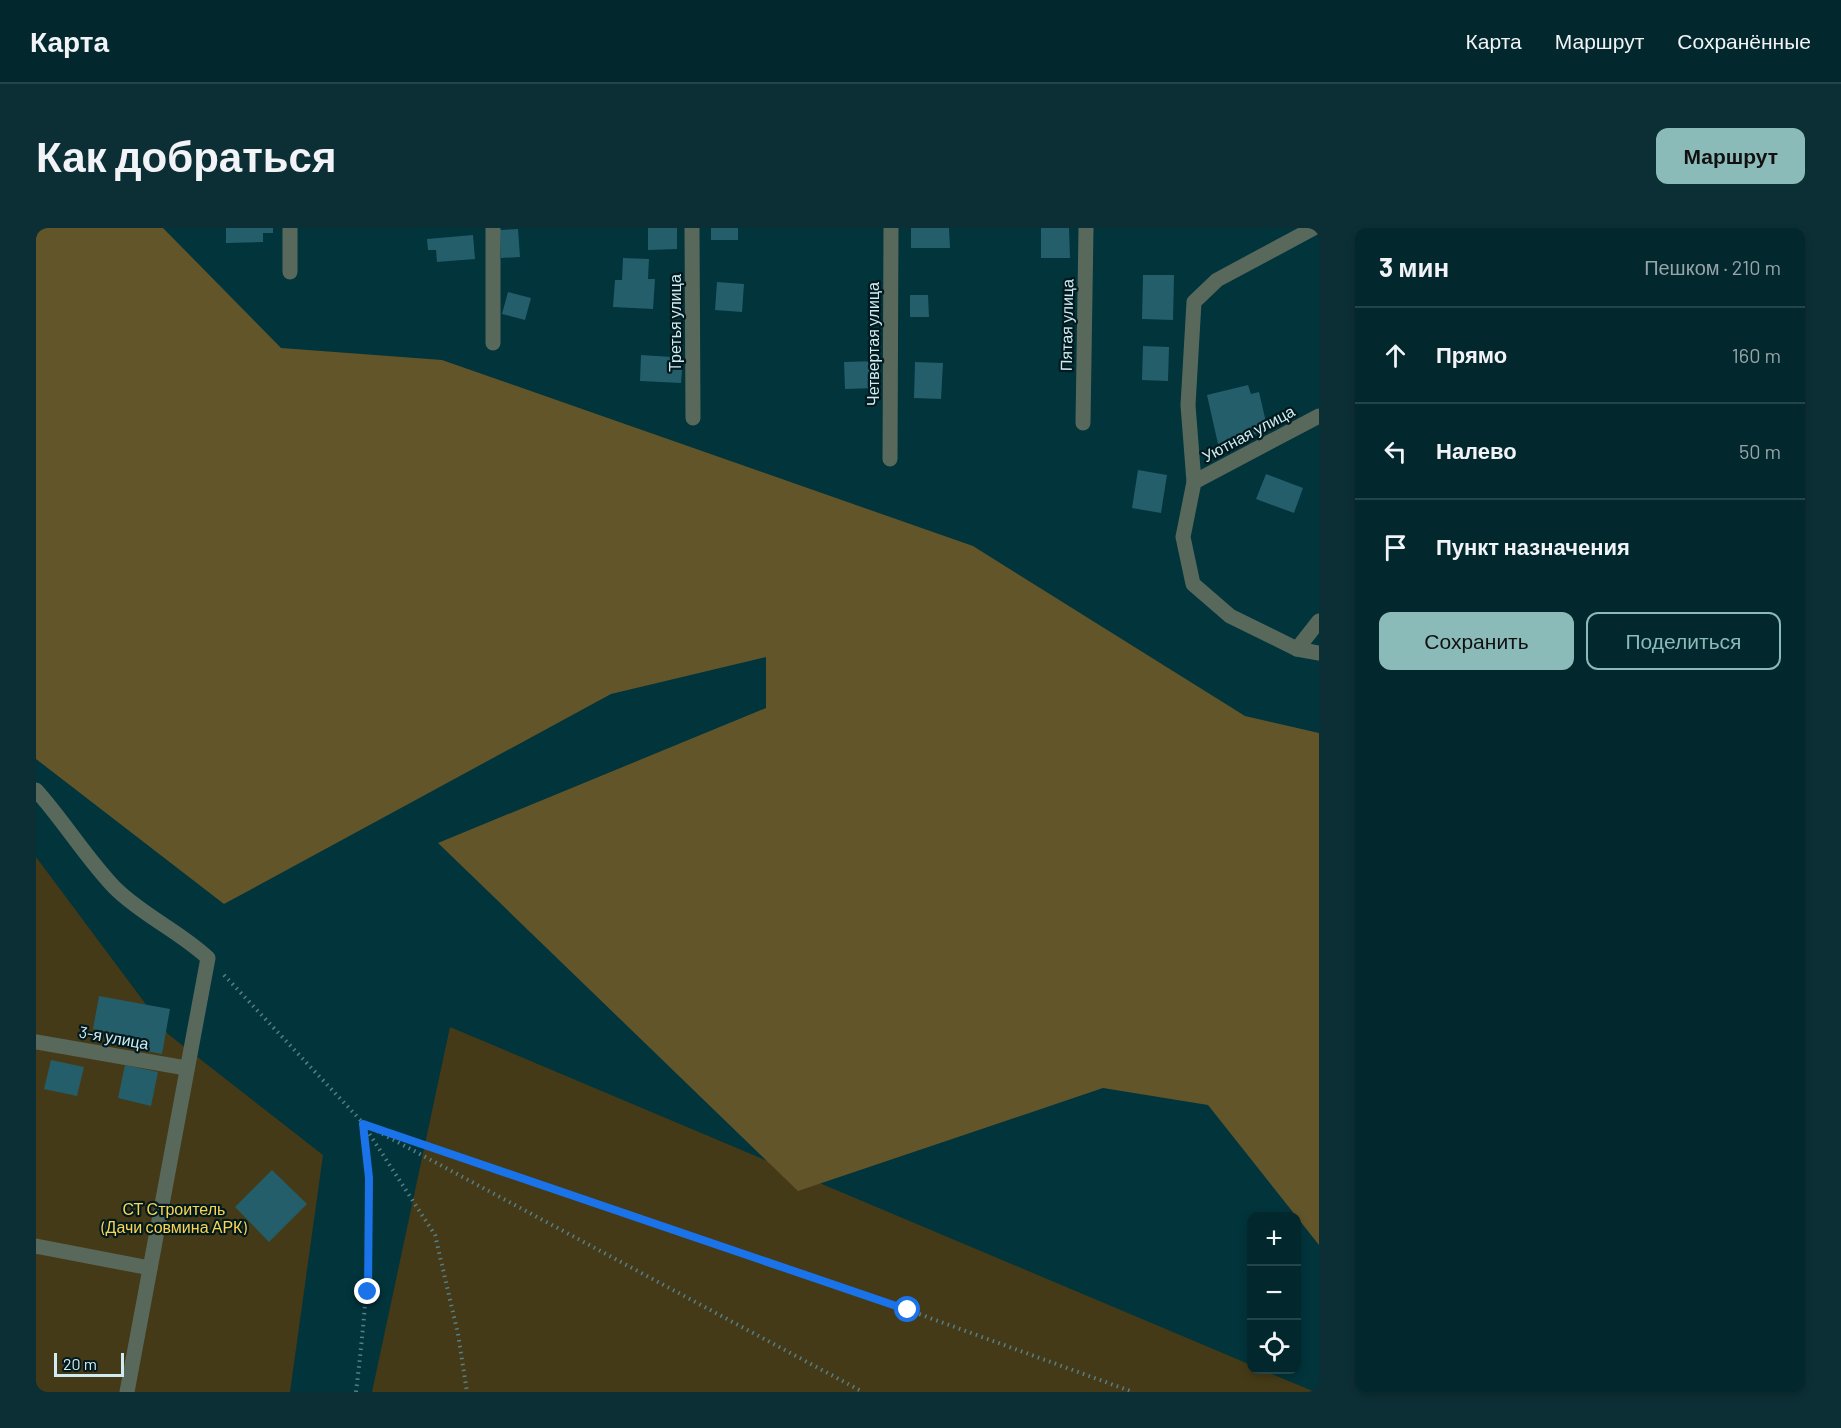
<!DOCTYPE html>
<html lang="ru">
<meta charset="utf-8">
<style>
body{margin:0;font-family:Barlow,sans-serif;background:#0c2f35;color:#f1f3f6}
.controls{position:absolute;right:18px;bottom:18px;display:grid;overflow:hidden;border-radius:12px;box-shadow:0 3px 9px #0003}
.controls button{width:54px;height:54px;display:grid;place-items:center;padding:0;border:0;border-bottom:2px solid #234449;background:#02272d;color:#f1f3f6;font:30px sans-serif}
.scale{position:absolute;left:18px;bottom:15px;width:70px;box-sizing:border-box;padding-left:6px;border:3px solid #cfecf2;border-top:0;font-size:16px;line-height:21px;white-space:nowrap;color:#cfecf2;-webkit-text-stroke:4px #02191e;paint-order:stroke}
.stop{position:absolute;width:18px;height:18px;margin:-14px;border:4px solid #1a73e8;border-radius:50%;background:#fff}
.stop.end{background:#1a73e8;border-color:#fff;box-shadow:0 2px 6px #0008}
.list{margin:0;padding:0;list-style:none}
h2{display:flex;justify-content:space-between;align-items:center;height:78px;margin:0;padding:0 24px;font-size:26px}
h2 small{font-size:20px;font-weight:400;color:#96a5aa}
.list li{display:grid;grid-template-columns:39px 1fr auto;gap:18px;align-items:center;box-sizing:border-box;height:96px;padding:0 24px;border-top:2px solid #234449}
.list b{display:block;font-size:22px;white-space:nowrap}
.list em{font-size:20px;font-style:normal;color:#96a5aa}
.actions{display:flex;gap:12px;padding:18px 24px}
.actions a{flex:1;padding:14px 0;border:2px solid #8bbbb9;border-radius:12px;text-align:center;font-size:21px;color:#8bbbb9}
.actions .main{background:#8bbbb9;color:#111}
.icon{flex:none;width:33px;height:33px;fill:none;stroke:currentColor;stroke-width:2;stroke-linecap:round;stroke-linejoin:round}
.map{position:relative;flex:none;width:1283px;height:1164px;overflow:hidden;border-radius:12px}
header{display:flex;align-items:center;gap:36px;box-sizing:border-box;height:84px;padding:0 30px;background:#02272d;border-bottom:2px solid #234449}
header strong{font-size:28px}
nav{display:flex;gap:33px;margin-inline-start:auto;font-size:21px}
.intro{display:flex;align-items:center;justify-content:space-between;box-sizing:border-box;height:144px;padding:0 36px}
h1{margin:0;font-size:42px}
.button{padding:15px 27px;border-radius:12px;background:#8bbbb9;color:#111;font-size:21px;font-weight:700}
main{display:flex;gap:36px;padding:0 36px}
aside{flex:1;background:#02272d;border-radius:12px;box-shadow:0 3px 9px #0003}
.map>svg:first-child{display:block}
.green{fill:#453a17}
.forest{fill:#625529}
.building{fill:#235e6a}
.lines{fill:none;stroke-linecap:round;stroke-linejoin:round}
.path{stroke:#567f87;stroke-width:4;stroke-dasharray:1.5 4.5;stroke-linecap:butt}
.street{stroke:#58695c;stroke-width:15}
.route{stroke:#1a73e8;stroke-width:8}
.labels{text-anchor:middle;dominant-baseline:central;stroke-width:4.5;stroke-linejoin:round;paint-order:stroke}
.street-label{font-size:16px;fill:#cfecf2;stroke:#02191e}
.park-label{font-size:16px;fill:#fbd551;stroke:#02191e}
</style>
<header>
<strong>Карта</strong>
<nav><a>Карта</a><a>Маршрут</a><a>Сохранённые</a></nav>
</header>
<div class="intro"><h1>Как добраться</h1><a class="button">Маршрут</a></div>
<main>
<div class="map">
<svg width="1283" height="1164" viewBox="0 0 1283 1164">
<rect width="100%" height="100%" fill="#02343c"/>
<g class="green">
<polygon points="0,629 132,806 287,927 254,1164 0,1164"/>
<polygon points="414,799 1215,1137 1216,1142 1226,1142 1279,1164 336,1164"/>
</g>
<polygon class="forest" points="0,0 127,0 245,120 406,132 937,318 1209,488 1283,505 1283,1017 1172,877 1067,860 762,963 402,615 730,480 730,429 575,466 188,676 0,531"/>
<g class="building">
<polygon points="190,0 237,0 237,5 227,5 227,14 190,15"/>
<polygon points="612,0 641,0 641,21 612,22"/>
<rect x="675" y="0" width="27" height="12"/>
<polygon points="875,0 913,0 914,20 875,20"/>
<polygon points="1005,0 1033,0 1034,30 1005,30"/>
<polygon points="482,1 484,29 465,30 464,2"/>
<polygon points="437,7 439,31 401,34 400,22 392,22 391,11"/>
<polygon points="587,30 613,31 612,51 619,51 617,81 577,79 579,52 586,52"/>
<polygon points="1107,47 1138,47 1137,92 1106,91"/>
<polygon points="681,54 708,56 706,84 679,82"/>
<polygon points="472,64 495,70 489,92 466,86"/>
<polygon points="874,67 892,67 893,89 874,89"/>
<polygon points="1107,118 1133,119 1132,153 1106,152"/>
<polygon points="605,127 636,129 635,141 646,142 645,155 604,153"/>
<polygon points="839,133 839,160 809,161 808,134"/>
<polygon points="879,134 907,135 905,171 878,170"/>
<polygon points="1212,157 1215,166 1223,164 1232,203 1182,216 1171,167"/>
<polygon points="1102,242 1131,247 1125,285 1096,280"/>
<polygon points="1230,246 1267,260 1258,285 1220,271"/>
<polygon points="63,768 134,781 126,826 91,819 93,808 57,801"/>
<polygon points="15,832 48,839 41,868 8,861"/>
<polygon points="89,837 122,844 115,878 82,870"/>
<polygon points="236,942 271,976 233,1014 199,979"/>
</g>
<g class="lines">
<g class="path">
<polyline points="188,747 329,897"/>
<polyline points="327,896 872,1082 1097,1164"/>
<polyline points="327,896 399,1007 422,1106 431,1164"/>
<polyline points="341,903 827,1164"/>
<path d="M320,1164C331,1072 338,989 327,897"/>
</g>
<g class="street">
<polyline points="254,0 254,44"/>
<polyline points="656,0 657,190"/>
<polyline points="1278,0 1181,52 1158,74 1152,177 1158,254 1147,309 1157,356 1194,388 1261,421 1283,425"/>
<polyline points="457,115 457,0"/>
<polyline points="1047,195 1050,0"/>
<polyline points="854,231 855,0"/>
<polyline points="1158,254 1283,188"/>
<polyline points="1261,421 1283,393"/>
<path d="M0,562C28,593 50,630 79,660C106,687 143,703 172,730L91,1164"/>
<polyline points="0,814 150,840"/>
<polyline points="0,1018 114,1040"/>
</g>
</g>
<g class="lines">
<polyline class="route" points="332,1064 333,950 327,896 872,1082"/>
</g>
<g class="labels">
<g class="street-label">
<text transform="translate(638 95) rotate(-90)">Третья улица</text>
<text transform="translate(1030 97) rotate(-89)">Пятая улица</text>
<text transform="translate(836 116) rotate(-90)">Четвертая улица</text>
<text transform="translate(1212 205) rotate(-28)">Уютная улица</text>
<text transform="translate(78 809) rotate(10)">3-я улица</text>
</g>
<g class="park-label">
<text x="138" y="980">СТ Строитель<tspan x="138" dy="18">(Дачи совмина АРК)</tspan></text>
</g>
</g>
</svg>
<div class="controls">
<button>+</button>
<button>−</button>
<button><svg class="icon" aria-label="locate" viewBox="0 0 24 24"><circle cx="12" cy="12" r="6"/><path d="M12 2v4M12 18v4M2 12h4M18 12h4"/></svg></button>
</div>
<div class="scale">20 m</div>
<div class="stop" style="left:872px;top:1082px"></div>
<div class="stop end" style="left:332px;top:1064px"></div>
</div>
<aside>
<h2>3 мин<small>Пешком · 210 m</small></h2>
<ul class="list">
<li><svg class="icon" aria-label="ahead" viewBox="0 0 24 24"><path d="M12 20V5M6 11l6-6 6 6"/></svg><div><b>Прямо</b></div><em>160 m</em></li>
<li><svg class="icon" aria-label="left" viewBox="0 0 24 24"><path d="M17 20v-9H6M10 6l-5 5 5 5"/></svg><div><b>Налево</b></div><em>50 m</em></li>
<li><svg class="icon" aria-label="arrive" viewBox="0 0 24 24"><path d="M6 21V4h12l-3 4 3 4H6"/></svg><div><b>Пункт назначения</b></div></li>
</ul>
<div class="actions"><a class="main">Сохранить</a><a>Поделиться</a></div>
</aside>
</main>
